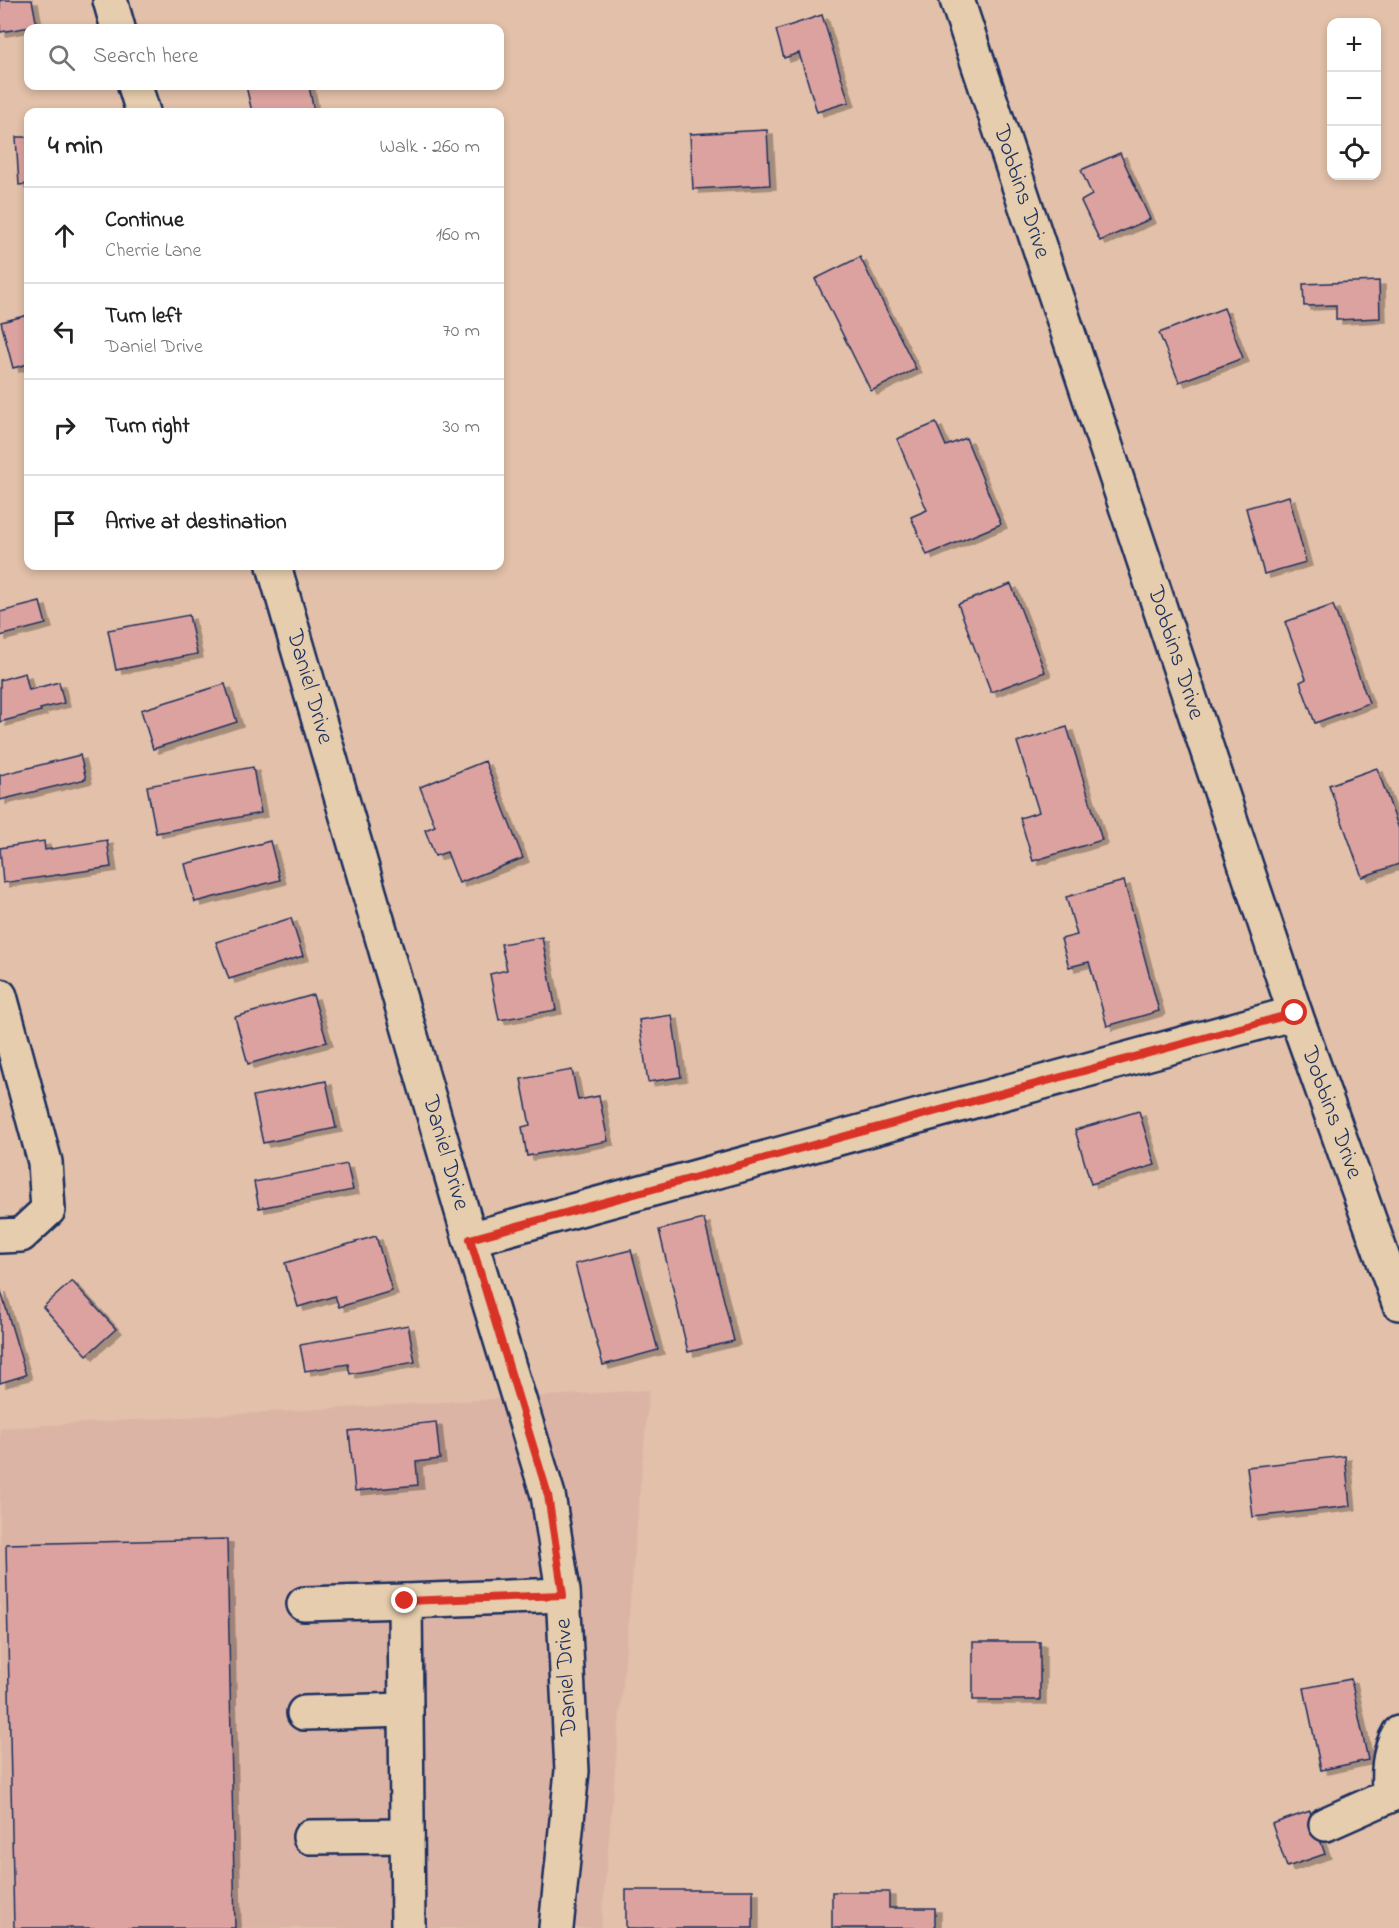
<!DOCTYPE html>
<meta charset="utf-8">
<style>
body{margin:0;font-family:"Indie Flower",sans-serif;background:#f2f2f2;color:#222}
.controls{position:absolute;right:18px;top:18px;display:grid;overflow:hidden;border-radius:12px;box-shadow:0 3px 9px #0003}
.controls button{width:54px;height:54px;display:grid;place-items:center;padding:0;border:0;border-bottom:2px solid #e0e0e0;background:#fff;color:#222;font:30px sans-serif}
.stop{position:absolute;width:18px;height:18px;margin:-14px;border:4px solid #d93025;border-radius:50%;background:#fff}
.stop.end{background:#d93025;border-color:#fff;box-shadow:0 2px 6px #0008}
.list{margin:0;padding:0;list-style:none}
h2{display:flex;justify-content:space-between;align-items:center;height:78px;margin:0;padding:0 24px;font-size:26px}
h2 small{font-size:20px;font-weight:400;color:#767676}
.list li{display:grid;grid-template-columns:39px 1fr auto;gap:18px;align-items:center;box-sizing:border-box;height:96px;padding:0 24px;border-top:2px solid #e0e0e0}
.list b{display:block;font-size:22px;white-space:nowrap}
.list p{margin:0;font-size:20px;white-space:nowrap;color:#767676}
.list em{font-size:20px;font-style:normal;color:#767676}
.icon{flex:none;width:33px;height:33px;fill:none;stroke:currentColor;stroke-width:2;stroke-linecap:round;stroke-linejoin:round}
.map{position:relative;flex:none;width:1399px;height:1928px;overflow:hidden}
.search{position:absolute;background:#fff;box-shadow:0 3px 9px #0003;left:24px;top:24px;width:480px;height:66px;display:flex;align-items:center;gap:15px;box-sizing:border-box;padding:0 21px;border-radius:12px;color:#767676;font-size:22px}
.panel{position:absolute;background:#fff;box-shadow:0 3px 9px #0003;left:24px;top:108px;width:480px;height:462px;border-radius:12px}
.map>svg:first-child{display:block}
.built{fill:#dcb4a5}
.building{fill:#dca29f;stroke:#1b2f5e;stroke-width:1.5;filter:url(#shadow)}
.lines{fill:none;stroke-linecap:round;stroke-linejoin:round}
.minor-casing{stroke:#1b2f5e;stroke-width:38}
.minor{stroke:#e5cdad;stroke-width:33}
.route{stroke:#d93025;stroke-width:8}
.labels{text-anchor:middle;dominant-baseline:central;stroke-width:6;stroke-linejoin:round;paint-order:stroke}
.street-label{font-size:24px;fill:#1b2f5e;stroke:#e5cdad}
</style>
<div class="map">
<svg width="1399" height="1928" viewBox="0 0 1399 1928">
<defs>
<filter id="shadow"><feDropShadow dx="6" dy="4" stdDeviation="0" flood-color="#0004"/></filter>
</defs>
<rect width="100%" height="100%" fill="#e2c0a9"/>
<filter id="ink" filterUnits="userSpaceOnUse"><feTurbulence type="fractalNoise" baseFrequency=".0167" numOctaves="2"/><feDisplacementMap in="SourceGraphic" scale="12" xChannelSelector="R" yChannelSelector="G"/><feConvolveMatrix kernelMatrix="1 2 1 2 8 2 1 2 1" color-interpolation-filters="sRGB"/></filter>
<g filter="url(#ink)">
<polygon class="built" points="649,1390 601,1928 0,1928 0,1428"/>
<g class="building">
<polygon points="0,0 32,0 37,26 0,32"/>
<polygon points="822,15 849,102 817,112 799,53 784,58 776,30"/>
<polygon points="246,86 309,86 314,112 252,112"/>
<polygon points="767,130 770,185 693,189 690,134"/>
<polygon points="16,137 28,137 28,184 19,185"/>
<polygon points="1120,153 1150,219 1100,241 1081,201 1092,195 1081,170"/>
<polygon points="860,257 916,369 871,391 815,279"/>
<polygon points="1379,281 1380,318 1336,320 1336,305 1304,306 1303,284"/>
<polygon points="1224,308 1243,358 1179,382 1159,333"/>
<polygon points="28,315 28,364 13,368 1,322"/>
<polygon points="936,423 946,446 966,438 1001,524 927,555 911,517 927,510 897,439"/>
<polygon points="1289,496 1306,562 1264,574 1246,508"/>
<polygon points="1011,584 1045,672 991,692 958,604"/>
<polygon points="40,602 46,624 0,636 0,612"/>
<polygon points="1333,605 1369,703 1315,723 1300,682 1306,679 1285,622"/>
<polygon points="189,615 197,654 116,670 108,630"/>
<polygon points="25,673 29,690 59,682 64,703 40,709 41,711 0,722 0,680"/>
<polygon points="225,684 237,722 153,749 141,710"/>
<polygon points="1067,727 1102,840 1033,861 1020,818 1039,812 1017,742"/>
<polygon points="80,755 86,779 0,800 0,775"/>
<polygon points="485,761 523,858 459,883 447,852 435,856 425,830 435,826 420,787"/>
<polygon points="253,767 261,813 156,833 147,786"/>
<polygon points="1377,768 1399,829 1399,864 1362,877 1329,785"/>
<polygon points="107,840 111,867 3,883 0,848 44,841 45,850"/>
<polygon points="270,841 280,880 195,902 185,864"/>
<polygon points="1124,881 1159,1011 1107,1026 1089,962 1069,967 1061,939 1077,935 1066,897"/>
<polygon points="291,918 303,956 229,979 216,942"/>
<polygon points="542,937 556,1010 499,1020 490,974 507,970 501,944"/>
<polygon points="313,995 327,1042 248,1064 235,1017"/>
<polygon points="672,1015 681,1077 648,1082 639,1020"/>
<polygon points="572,1070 578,1100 599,1096 608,1141 527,1156 522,1127 530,1125 521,1079"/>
<polygon points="326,1081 336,1128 263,1143 253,1096"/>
<polygon points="1139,1111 1155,1165 1091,1184 1075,1130"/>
<polygon points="347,1164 353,1190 259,1208 254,1182"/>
<polygon points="704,1219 734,1341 688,1352 659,1230"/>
<polygon points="376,1236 392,1291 339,1307 335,1296 298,1307 285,1263"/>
<polygon points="631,1250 658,1350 603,1365 575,1264"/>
<polygon points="72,1281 116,1329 87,1355 43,1307"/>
<polygon points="0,1288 26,1375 0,1383"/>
<polygon points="408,1325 415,1362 350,1374 348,1364 305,1371 300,1345"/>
<polygon points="436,1422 440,1459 416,1462 418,1485 355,1491 349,1431"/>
<polygon points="1345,1456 1350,1506 1253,1517 1247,1467"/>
<polygon points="227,1539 235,1928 14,1928 6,1544"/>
<rect x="973" y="1642" width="67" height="58"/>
<polygon points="1351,1679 1368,1760 1321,1770 1304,1688"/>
<polygon points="1310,1811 1325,1854 1287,1867 1272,1824"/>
<rect x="626" y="1890" width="127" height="38"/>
<polygon points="832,1892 889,1892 889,1908 935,1908 935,1928 832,1928"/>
</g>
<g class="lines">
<g class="minor-casing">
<g id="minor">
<polyline points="110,0 118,28"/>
<polyline points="957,0 1295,1013 1399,1303"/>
<polyline points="135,86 143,112"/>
<polyline points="274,566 470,1239 548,1495 563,1591 572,1771 556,1928"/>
<polyline points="0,996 45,1162 48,1210 21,1235 0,1236"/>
<polyline points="470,1239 1295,1013"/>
<polyline points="304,1604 405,1601"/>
<polyline points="304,1713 406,1710"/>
<path d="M1326,1824L1389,1796C1388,1775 1388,1751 1399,1733"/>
<polyline points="310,1837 407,1836"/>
<polyline points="408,1928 405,1601 563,1595"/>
</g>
</g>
<use href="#minor" class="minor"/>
</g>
</g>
<g class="lines" filter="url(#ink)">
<polyline class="route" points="405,1601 563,1595 548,1495 470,1239 1295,1013"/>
</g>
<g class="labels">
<g class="street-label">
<text transform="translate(1021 192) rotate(72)">Dobbins Drive</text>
<text transform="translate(1175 653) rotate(72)">Dobbins Drive</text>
<text transform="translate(309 687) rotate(74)">Daniel Drive</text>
<text transform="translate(1331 1113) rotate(70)">Dobbins Drive</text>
<text transform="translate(445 1153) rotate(74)">Daniel Drive</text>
<text transform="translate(567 1677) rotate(-93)">Daniel Drive</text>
</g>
</g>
</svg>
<div class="controls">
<button>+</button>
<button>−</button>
<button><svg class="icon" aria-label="locate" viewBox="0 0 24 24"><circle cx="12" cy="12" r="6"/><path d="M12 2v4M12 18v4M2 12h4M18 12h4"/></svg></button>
</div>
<div class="stop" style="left:1295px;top:1013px"></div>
<div class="stop end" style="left:405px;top:1601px"></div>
<div class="search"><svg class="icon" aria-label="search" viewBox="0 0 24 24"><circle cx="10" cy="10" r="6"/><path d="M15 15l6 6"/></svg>Search here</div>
<section class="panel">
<h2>4 min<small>Walk · 260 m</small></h2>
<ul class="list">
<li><svg class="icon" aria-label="ahead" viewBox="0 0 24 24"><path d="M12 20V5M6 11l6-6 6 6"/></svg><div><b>Continue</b><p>Cherrie Lane</p></div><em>160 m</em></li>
<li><svg class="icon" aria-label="left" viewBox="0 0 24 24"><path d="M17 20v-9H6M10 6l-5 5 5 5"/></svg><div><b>Turn left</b><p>Daniel Drive</p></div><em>70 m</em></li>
<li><svg class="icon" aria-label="right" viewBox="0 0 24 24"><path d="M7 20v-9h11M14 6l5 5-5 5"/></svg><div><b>Turn right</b></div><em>30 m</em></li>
<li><svg class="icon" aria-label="arrive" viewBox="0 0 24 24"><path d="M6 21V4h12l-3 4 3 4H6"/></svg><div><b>Arrive at destination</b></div></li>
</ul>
</section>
</div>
